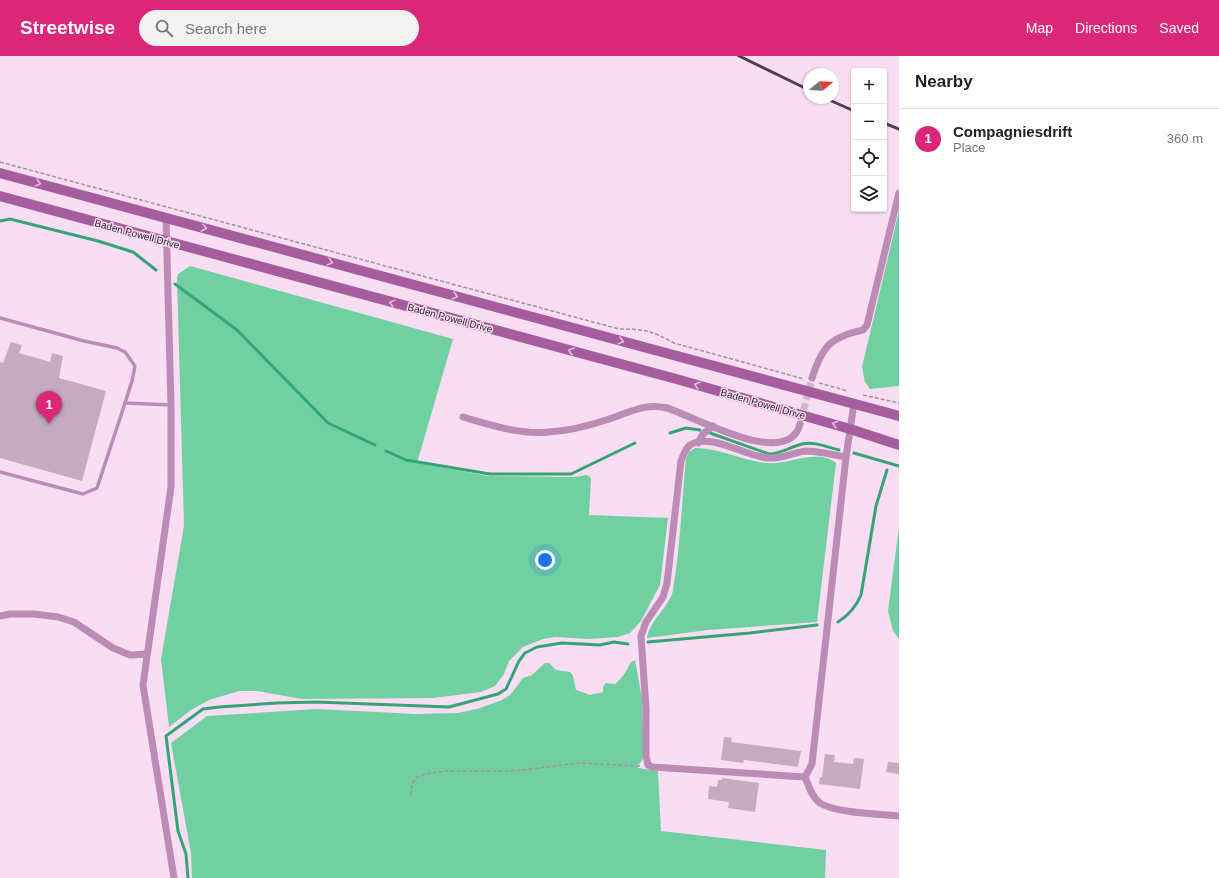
<!DOCTYPE html>
<meta charset="utf-8">
<style>
body{margin:0;font-family:Arial,sans-serif;background:#f2f2f2;color:#202124}
.controls{position:absolute;right:12px;top:12px;display:grid;overflow:hidden;border-radius:4px;box-shadow:0 1px 3px #0004}
.controls button{width:36px;height:36px;display:grid;place-items:center;padding:0;border:0;border-bottom:1px solid #e0e0e0;background:#fff;color:#202124;font:20px sans-serif}
.compass{position:absolute;left:803px;top:12px;width:36px;height:36px;border-radius:50%;background:#fff;box-shadow:0 1px 3px #0004;rotate:72deg}
.you{position:absolute;left:545px;top:504px;width:14px;height:14px;margin:-10px;border:3px solid #fff;border-radius:50%;background:#1a73e8;box-shadow:0 0 0 6px #1a73e833}
.badge{display:grid;place-items:center;width:26px;height:26px;border-radius:50%;background:#db2777;color:#fff;font-size:13px;font-weight:700}
.pin{position:absolute;translate:-50% -33px;filter:drop-shadow(0 1px 2px #0008)}
.pin::after{content:'';position:absolute;top:21px;width:14px;height:12px;background:inherit;clip-path:polygon(0 0,100% 0,50% 100%)}
.list{margin:0;padding:0;list-style:none}
h2{display:flex;justify-content:space-between;align-items:center;height:52px;margin:0;padding:0 16px;font-size:17px}
h2 small{font-size:13px;font-weight:400;color:#757577}
.list li{display:grid;grid-template-columns:26px 1fr auto;gap:12px;align-items:center;box-sizing:border-box;height:60px;padding:0 16px;border-top:1px solid #e0e0e0}
.list b{display:block;font-size:15px;white-space:nowrap}
.list p{margin:0;font-size:13px;white-space:nowrap;color:#757577}
.list em{font-size:13px;font-style:normal;color:#757577}
.icon{flex:none;width:22px;height:22px;fill:none;stroke:currentColor;stroke-width:2;stroke-linecap:round;stroke-linejoin:round}
.map{position:relative;flex:none;width:899px;height:822px;overflow:hidden}
header{display:flex;align-items:center;gap:24px;box-sizing:border-box;height:56px;padding:0 20px;background:#db2777;color:#fff}
header strong{font-size:19px}
nav{display:flex;gap:22px;margin-inline-start:auto;font-size:14px}
.search{width:280px;height:36px;background:#f2f2f2;display:flex;align-items:center;gap:10px;box-sizing:border-box;padding:0 14px;border-radius:22px;color:#757577;font-size:15px}
main{display:flex}
aside{flex:1;background:#fff}
.map>svg:first-child{display:block}
.green{fill:#71d0a1}
.lines{fill:none;stroke-linecap:round;stroke-linejoin:round}
.stream{stroke:#35a575;stroke-width:3}
.building{fill:#c5abc0}
.minor-tunnel{stroke:#cfb8cb;stroke-width:7;stroke-dasharray:7 3.5;stroke-linecap:butt}
.path{stroke:#a490a1;stroke-width:1.5;stroke-dasharray:4 2;stroke-linecap:butt}
.service{stroke:#bd8cb6;stroke-width:3.5}
.minor{stroke:#bd8cb6;stroke-width:7}
.secondary{stroke:#a65d9d;stroke-width:10}
.rail{stroke:#4c404b;stroke-width:3}
.oneway{stroke:#e4bdde}
.labels{text-anchor:middle;dominant-baseline:central;stroke-width:3;stroke-linejoin:round;paint-order:stroke}
.street-label{font-size:10px;fill:#2d232c;stroke:#f8ddf3}
</style>
<header>
<strong>Streetwise</strong>
<div class="search"><svg class="icon" aria-label="search" viewBox="0 0 24 24"><circle cx="10" cy="10" r="6"/><path d="M15 15l6 6"/></svg>Search here</div>
<nav><a>Map</a><a>Directions</a><a>Saved</a></nav>
</header>
<main>
<div class="map">
<svg width="899" height="822" viewBox="0 0 899 822">
<rect width="100%" height="100%" fill="#f8ddf3"/>
<g class="green">
<polygon points="899,155 899,330 870,333 865,326 862,311"/>
<polygon points="190,210 453,283 417,407 489,420 575,421 587,419 591,422 589,459 668,462 660,529 641,565 630,577 618,581 589,583 555,581 543,583 523,591 509,605 504,618 495,630 481,636 433,642 302,643 257,635 239,635 209,644 191,654 169,671 161,603 184,470 177,223 178,218"/>
<path d="M695,392C720,392 743,405 767,407C788,409 817,392 836,407L817,566L708,574L647,582C650,563 670,551 673,534C680,492 682,445 686,402L689,396Z"/>
<polygon points="899,471 899,583 893,575 888,555"/>
<path d="M635,604L642,642L644,701L641,706L638,709V712L658,715L661,775L826,794L825,822H192L191,797L171,687L207,660L317,653L415,658L458,657L477,653L502,644L511,638L523,622L532,619L545,607H549L556,614L570,616L573,620L576,634L590,639L603,636V631L606,627L615,628C622,623 627,614 631,606Z"/>
</g>
<g class="lines">
<g class="stream">
<polyline points="0,165 10,163 98,185 133,196 156,214"/>
<polyline points="175,228 237,274 328,367 375,389"/>
<polyline points="670,377 686,372 700,374"/>
<path d="M710,377L769,398C781,398 790,391 802,388C813,385 827,391 839,394"/>
<polyline points="386,395 406,404 490,418 571,418 635,387"/>
<polyline points="854,397 899,410"/>
<path d="M838,566C849,559 856,551 861,539L876,450L887,414"/>
<polyline points="648,586 750,577 817,569"/>
<polyline points="188,822 186,798 178,775 166,680 203,653 219,651 277,647 316,646 449,651 498,638 506,633 519,605 525,597 537,591 562,587 600,589 614,586 628,588"/>
</g>
</g>
<g class="building">
<polygon points="11,286 22,289 19,297 50,306 52,297 63,300 59,322 106,335 82,425 0,402 0,306 3,307"/>
<polygon points="724,681 732,682 731,686 801,695 798,711 744,704 743,707 721,704"/>
<polygon points="825,698 835,699 834,706 853,708 854,702 864,703 860,733 819,728 820,721 822,721"/>
<polygon points="888,706 899,707 899,718 886,716"/>
<polygon points="722,722 759,727 755,756 728,752 729,746 708,743 709,730 717,731 718,724 722,724"/>
</g>
<g class="lines">
<polyline class="minor-tunnel" points="801,364 812,322"/>
<g class="path">
<path d="M0,106L619,273C645,273 652,275 674,287L804,323"/>
<polyline points="819,327 848,335"/>
<polyline points="863,339 899,347"/>
<polyline points="411,739 412,728 416,722 424,718 446,715 515,715 577,707 640,710"/>
</g>
<g class="service">
<polyline points="0,262 84,285 117,292 125,296 135,310 132,325 125,347 171,349"/>
<polyline points="0,416 83,438 97,432 125,347"/>
</g>
<g class="minor">
<polyline points="166,162 171,349 171,431 143,629 174,822"/>
<path d="M812,322C822,291 830,281 863,274L867,269L899,137"/>
<path d="M854,347L846,401L812,708L805,721C808,729 812,741 820,747C834,757 881,758 899,760"/>
<path d="M463,361C491,369 520,379 549,376C568,375 588,370 606,364C626,358 645,346 667,352C694,360 788,415 800,368"/>
<polyline points="698,387 703,378 713,370"/>
<polyline points="0,560 10,558 34,558 58,561 74,566 113,592 130,599 147,598"/>
<path d="M805,721L652,711L648,709L646,700V652L641,580L646,566L663,541L667,527L681,405C683,400 685,393 690,389C712,375 750,404 773,402C784,402 795,396 806,395C819,395 833,399 846,401"/>
</g>
<g class="secondary">
<polyline points="0,117 899,360"/>
<polyline points="0,140 680,324 850,373 899,389"/>
</g>
<g class="rail">
<polyline points="739,0 809,34"/>
<polyline points="825,42 854,55"/>
<polyline points="884,67 899,73"/>
</g>
</g>
<defs><path id="oneway-chevron" d="M-2-3.5L2.5 0L-2 3.5" fill="none" stroke-width="1.6" stroke-linecap="round" stroke-linejoin="round"/></defs>
<g class="oneway">
<use href="#oneway-chevron" transform="translate(38 127) rotate(15)"/>
<use href="#oneway-chevron" transform="translate(204 172) rotate(14)"/>
<use href="#oneway-chevron" transform="translate(330 206) rotate(15)"/>
<use href="#oneway-chevron" transform="translate(455 240) rotate(15)"/>
<use href="#oneway-chevron" transform="translate(392 247) rotate(-165)"/>
<use href="#oneway-chevron" transform="translate(621 285) rotate(15)"/>
<use href="#oneway-chevron" transform="translate(571 295) rotate(-165)"/>
<use href="#oneway-chevron" transform="translate(697 329) rotate(-164)"/>
<use href="#oneway-chevron" transform="translate(835 368) rotate(-164)"/>
</g>
<g class="labels">
<g class="street-label">
<text transform="translate(137 178) rotate(15)">Baden Powell Drive</text>
<text transform="translate(450 262) rotate(15)">Baden Powell Drive</text>
<text transform="translate(763 348) rotate(16)">Baden Powell Drive</text>
</g>
</g>
</svg>
<div class="controls">
<button>+</button>
<button>−</button>
<button><svg class="icon" aria-label="locate" viewBox="0 0 24 24"><circle cx="12" cy="12" r="6"/><path d="M12 2v4M12 18v4M2 12h4M18 12h4"/></svg></button>
<button><svg class="icon" aria-label="layers" viewBox="0 0 24 24"><path d="M12 4l9 5-9 5-9-5zM3 14l9 5 9-5"/></svg></button>
</div>
<svg class="compass" viewBox="-18 -18 36 36"><path d="M0-13l5 13h-10z" fill="#e53935"/><path d="M0 13l5-13h-10z" fill="#757577"/></svg>
<div class="you"></div>
<div class="pin badge" style="left:49px;top:368px">1</div>
</div>
<aside>
<h2>Nearby<small></small></h2>
<ul class="list">
<li><span class="badge">1</span><div><b>Compagniesdrift</b><p>Place</p></div><em>360 m</em></li>
</ul>
</aside>
</main>
